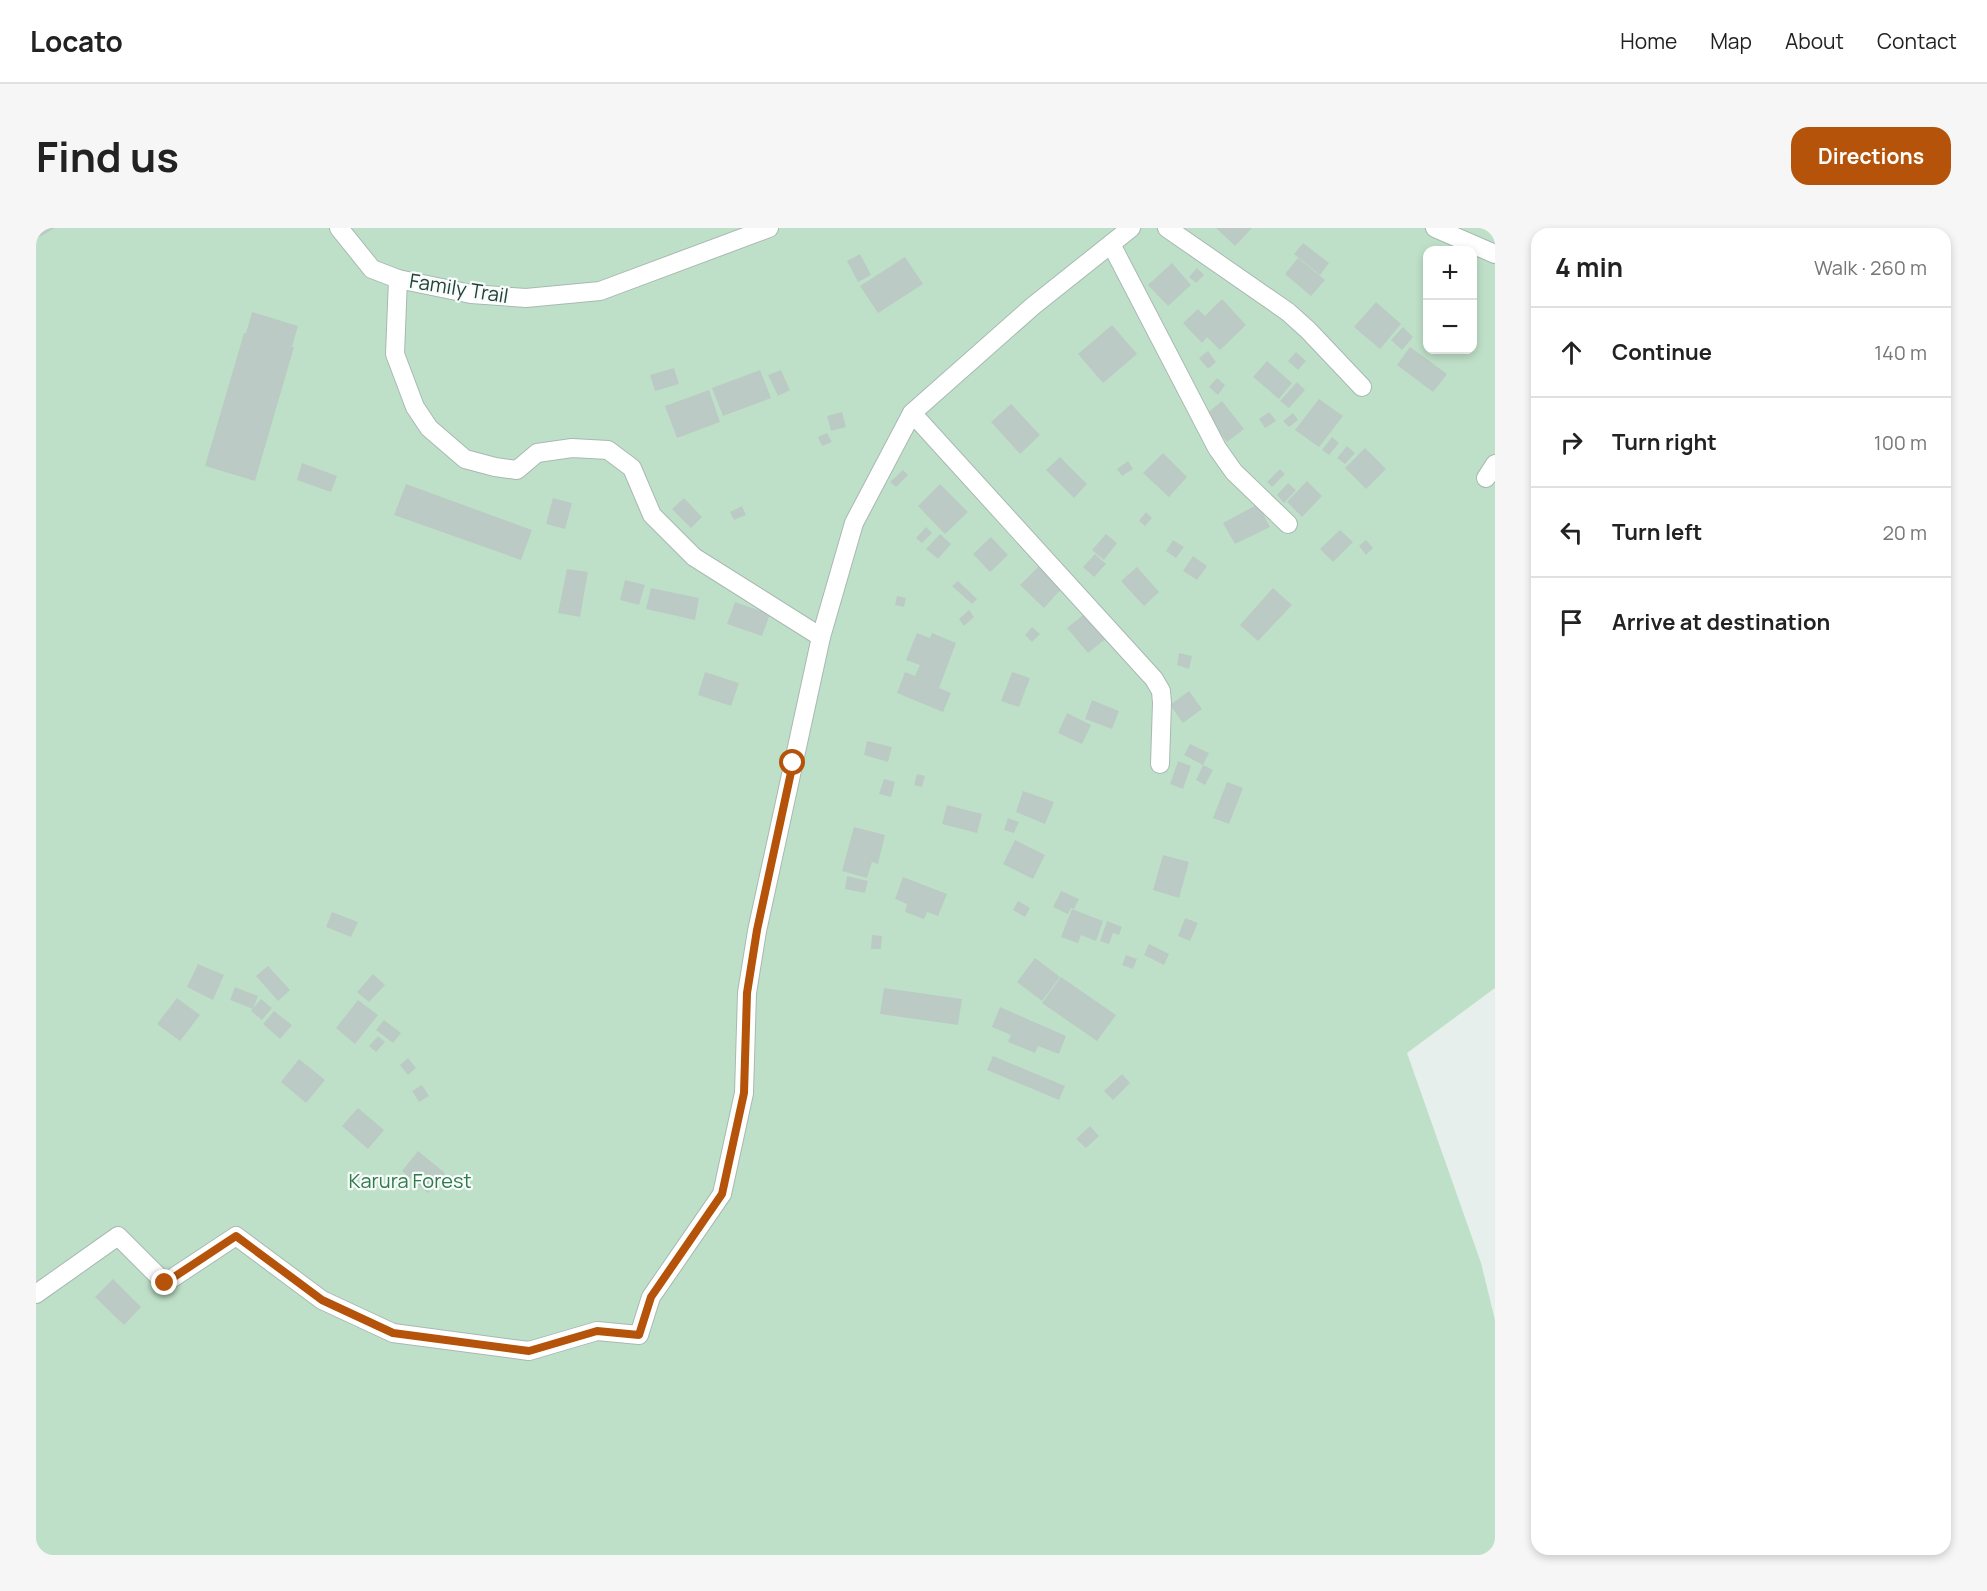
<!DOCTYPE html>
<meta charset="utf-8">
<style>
body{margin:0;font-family:Manrope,sans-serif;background:#f6f6f6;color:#222}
.controls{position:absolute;right:18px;top:18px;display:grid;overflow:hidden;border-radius:12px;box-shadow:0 3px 9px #0003}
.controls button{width:54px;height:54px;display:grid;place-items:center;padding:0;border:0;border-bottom:2px solid #e0e0e0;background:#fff;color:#222;font:30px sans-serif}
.stop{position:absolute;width:18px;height:18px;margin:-14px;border:4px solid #b45309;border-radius:50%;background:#fff}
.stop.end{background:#b45309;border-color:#fff;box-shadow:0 2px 6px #0008}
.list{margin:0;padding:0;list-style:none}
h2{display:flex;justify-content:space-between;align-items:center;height:78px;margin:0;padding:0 24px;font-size:26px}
h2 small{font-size:20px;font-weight:400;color:#767676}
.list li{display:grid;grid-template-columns:39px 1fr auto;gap:18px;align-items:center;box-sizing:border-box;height:90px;padding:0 24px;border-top:2px solid #e0e0e0}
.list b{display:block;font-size:22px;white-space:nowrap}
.list em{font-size:20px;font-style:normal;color:#767676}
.icon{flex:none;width:33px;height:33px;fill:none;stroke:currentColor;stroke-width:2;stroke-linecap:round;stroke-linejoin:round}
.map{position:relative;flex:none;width:1459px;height:1327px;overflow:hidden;border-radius:18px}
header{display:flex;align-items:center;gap:36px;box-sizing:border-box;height:84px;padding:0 30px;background:#fff;border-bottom:2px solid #e0e0e0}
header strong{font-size:28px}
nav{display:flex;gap:33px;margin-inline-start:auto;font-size:21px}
.intro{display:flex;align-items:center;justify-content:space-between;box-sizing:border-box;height:144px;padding:0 36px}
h1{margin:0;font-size:42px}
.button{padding:15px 27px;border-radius:18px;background:#b45309;color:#fff;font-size:21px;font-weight:700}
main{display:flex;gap:36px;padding:0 36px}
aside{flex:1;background:#fff;border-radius:18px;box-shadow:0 3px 9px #0003}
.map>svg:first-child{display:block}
.green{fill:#bfe0c8;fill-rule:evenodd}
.building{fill:#bbcac4}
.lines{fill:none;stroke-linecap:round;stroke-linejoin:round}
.minor-casing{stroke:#a8b8b2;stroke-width:20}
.minor{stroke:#fff;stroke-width:18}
.route{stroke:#b45309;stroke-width:8}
.labels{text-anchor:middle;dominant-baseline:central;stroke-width:4.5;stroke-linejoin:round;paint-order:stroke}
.street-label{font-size:20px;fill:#24423a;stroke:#f7fbf9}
.park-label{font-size:20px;fill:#2d7a4b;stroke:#f7fbf9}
</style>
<header>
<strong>Locato</strong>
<nav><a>Home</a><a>Map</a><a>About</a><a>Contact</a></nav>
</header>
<div class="intro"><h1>Find us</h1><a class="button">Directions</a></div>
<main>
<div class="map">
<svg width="1459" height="1327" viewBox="0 0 1459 1327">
<rect width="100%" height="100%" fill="#e6efeb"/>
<path class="green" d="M0,0H1459V760L1371,825L1445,1035L1459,1092V1327H0ZM1392,22H1436V122H1392Z"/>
<g class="building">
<polygon points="0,0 19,0 0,11"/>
<polygon points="1180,0 1216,0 1199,18"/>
<polygon points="1267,15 1293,35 1284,47 1258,26"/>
<polygon points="824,26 835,47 822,54 811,33"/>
<polygon points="869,29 887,56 842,85 824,58"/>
<polygon points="1262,30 1289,52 1275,68 1249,46"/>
<polygon points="1136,35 1155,57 1132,78 1112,57"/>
<polygon points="1161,40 1168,47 1160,55 1153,49"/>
<polygon points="1186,71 1210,97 1184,122 1171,109 1166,115 1147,95 1162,81 1169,88"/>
<polygon points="1340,74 1365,96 1344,121 1318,99"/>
<polygon points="216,84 262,98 256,119 258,119 219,253 169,238 208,105 210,105"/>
<polygon points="1076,97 1101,126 1067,155 1042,126"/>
<polygon points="1367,99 1377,109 1366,122 1355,112"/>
<polygon points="1374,119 1411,146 1397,164 1361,137"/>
<polygon points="1172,123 1180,134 1172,141 1163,130"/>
<polygon points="1260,124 1270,133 1262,142 1252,133"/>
<polygon points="1231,133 1256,155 1243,171 1217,149"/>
<polygon points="638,140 643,156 619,163 614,147"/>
<polygon points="724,142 735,170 687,188 676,160"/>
<polygon points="745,142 754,162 742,168 732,147"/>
<polygon points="1181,150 1189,157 1182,167 1173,159"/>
<polygon points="1261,154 1269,162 1253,180 1244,173"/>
<polygon points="673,162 684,194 641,210 629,178"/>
<polygon points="1283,171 1307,188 1283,219 1259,202"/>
<polygon points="1186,173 1208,201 1191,214 1169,187"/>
<polygon points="975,176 1004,207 984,226 955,194"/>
<polygon points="806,184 810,199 795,203 791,188"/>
<polygon points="1233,184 1240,193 1229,200 1223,191"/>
<polygon points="1257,185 1262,192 1253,199 1247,193"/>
<polygon points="791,205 796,214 786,218 782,209"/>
<polygon points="1296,209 1303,215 1293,227 1286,222"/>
<polygon points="1311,218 1319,225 1309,236 1301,230"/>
<polygon points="1329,220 1350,241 1330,261 1309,240"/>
<polygon points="1127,225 1151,249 1133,269 1107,245"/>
<polygon points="1024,229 1051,256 1038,270 1010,242"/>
<polygon points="1092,233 1097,241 1086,248 1081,241"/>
<polygon points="266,235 301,248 295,264 261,252"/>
<polygon points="1244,241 1249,246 1236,259 1231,254"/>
<polygon points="867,242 872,247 860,259 854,254"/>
<polygon points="1271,253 1286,268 1266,289 1251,274"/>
<polygon points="1252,255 1260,262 1248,275 1241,267"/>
<polygon points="370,256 496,302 485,332 358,287"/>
<polygon points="904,256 932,284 909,306 882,278"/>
<polygon points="517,270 536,275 529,301 510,296"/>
<polygon points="648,270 666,289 655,300 636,281"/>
<polygon points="1222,276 1234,299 1199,316 1187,295"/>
<polygon points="706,278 710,287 698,292 694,284"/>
<polygon points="1110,284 1116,290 1109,298 1103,293"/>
<polygon points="890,299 896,305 886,315 880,310"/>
<polygon points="1304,302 1317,314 1297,334 1284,321"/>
<polygon points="904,306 915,316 902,331 890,321"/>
<polygon points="1070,306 1081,315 1068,332 1056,322"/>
<polygon points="955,309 972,327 954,344 937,326"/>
<polygon points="1137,312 1148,319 1140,330 1130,323"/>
<polygon points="1330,312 1337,320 1330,327 1323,318"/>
<polygon points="1059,326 1070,336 1058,349 1047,339"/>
<polygon points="1157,328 1171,338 1161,352 1147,343"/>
<polygon points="1005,336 1028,358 1008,380 984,357"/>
<polygon points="1101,339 1123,364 1108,378 1085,353"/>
<polygon points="531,341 552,344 544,389 522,385"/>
<polygon points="589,352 609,357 603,377 584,372"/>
<polygon points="922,353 941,371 936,376 916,358"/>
<polygon points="615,360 663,370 659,392 610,381"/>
<polygon points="1237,360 1256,377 1222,413 1204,397"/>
<polygon points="861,368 870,370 868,379 859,377"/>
<polygon points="699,374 734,386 726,408 691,396"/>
<polygon points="933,382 938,389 928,398 923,391"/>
<polygon points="1052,383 1072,409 1052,425 1031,400"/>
<polygon points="996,399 1004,406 996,414 989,407"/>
<polygon points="881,405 894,410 896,405 920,415 903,460 915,465 907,484 861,465 869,444 879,448 884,437 870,432"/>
<polygon points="1143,425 1156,428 1153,441 1141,437"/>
<polygon points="669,444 703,455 695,478 662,467"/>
<polygon points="976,444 994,450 983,479 965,473"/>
<polygon points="1153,463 1166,481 1147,495 1134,477"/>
<polygon points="1056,472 1083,483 1076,501 1049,491"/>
<polygon points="1031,485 1055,497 1046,516 1022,505"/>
<polygon points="831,513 856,519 852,534 828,527"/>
<polygon points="1154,516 1173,525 1167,537 1148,527"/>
<polygon points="1142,533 1155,538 1147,561 1134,556"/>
<polygon points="1167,537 1177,542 1169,557 1160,552"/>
<polygon points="881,546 889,548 886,559 878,557"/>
<polygon points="848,551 859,554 855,569 843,566"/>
<polygon points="1191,554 1207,560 1193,596 1177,590"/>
<polygon points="987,563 1018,574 1009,596 980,584"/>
<polygon points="911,577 946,586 941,605 906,596"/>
<polygon points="972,590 983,594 978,605 968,602"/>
<polygon points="818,599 849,607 842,636 836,634 831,650 806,643"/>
<polygon points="979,612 1009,627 997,651 967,636"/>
<polygon points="1127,627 1153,634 1143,670 1117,662"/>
<polygon points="811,648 832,653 829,665 809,661"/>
<polygon points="867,649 911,666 902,688 891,684 888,691 869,684 871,676 859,671"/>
<polygon points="1025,663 1043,671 1038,681 1035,680 1032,686 1017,679"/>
<polygon points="982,673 994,680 989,689 977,682"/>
<polygon points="1036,681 1067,693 1060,713 1045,707 1042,715 1025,709"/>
<polygon points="296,684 322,694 315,709 290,699"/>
<polygon points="1149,690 1162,695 1154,713 1142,708"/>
<polygon points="1071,693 1086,699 1083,707 1077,705 1073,716 1064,713"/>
<polygon points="836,707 846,708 845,721 835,721"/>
<polygon points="1113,716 1133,726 1128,737 1108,727"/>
<polygon points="1090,727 1101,731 1097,741 1086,737"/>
<polygon points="999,730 1024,749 1006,773 981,754"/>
<polygon points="162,736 188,747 177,772 151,759"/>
<polygon points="232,738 254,762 242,773 220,748"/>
<polygon points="337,746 349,757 333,774 321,764"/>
<polygon points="1025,749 1080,787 1061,813 1006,775"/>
<polygon points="199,759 222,768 217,781 194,772"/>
<polygon points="848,760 926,771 922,797 844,786"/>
<polygon points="141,770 164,787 144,813 121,796"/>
<polygon points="225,771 236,780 226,792 215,783"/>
<polygon points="322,772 342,787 319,816 300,800"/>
<polygon points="964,779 1030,808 1023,826 1002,818 999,825 972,814 975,807 956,799"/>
<polygon points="238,783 256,797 244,811 227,796"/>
<polygon points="348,792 365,805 357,815 340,802"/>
<polygon points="342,808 349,814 340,824 333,818"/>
<polygon points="957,828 1029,858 1023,872 951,842"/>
<polygon points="372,830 380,840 372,847 364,837"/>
<polygon points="263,831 289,852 270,875 245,854"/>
<polygon points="1086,846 1094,855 1077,872 1068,863"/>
<polygon points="386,857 393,868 383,874 376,863"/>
<polygon points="322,880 348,902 332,921 306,898"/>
<polygon points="1054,898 1063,908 1050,920 1040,911"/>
<polygon points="382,923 409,945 392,965 366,943"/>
<polygon points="77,1051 105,1079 88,1097 59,1069"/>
</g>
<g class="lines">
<g class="minor-casing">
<g id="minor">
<polyline points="303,0 336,41 362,51 435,66 490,70 564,63 733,0"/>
<polyline points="1131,0 1252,84 1272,102 1326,159"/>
<polyline points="1399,0 1459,26"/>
<polyline points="1075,16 1181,220 1198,244 1252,296"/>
<polyline points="362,51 359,126 379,179 393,200 429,231 459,239 481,242 501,225 536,220 572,222 596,240 616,287 658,329 785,409"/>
<polyline points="876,185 1118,451 1125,463 1126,475 1124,536"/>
<polyline points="1450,250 1459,236"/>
<polyline points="0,1066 82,1008 129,1055 200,1008 286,1072 357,1105 493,1123 561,1103 603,1107 615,1069 686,966 708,865 711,765 721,703 785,409 818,295 876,185 997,78 1095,0"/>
</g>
</g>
<use href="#minor" class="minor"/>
</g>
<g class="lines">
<polyline class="route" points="129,1055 200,1008 286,1072 357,1105 493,1123 561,1103 603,1107 615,1069 686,966 708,865 711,765 721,702 757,535"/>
</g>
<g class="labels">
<g class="street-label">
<text transform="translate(423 60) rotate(9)">Family Trail</text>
</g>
<g class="park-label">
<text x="374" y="952">Karura Forest</text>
</g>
</g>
</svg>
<div class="controls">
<button>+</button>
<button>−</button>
</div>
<div class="stop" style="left:757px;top:535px"></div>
<div class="stop end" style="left:129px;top:1055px"></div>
</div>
<aside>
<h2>4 min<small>Walk · 260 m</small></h2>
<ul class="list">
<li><svg class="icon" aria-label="ahead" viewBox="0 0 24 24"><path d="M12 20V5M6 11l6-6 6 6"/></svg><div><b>Continue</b></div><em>140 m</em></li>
<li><svg class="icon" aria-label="right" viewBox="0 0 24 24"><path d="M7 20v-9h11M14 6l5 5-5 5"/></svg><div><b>Turn right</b></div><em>100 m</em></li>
<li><svg class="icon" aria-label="left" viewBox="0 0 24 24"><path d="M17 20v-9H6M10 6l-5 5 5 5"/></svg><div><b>Turn left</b></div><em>20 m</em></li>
<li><svg class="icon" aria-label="arrive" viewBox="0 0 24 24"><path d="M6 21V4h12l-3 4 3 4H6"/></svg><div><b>Arrive at destination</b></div></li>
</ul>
</aside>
</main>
